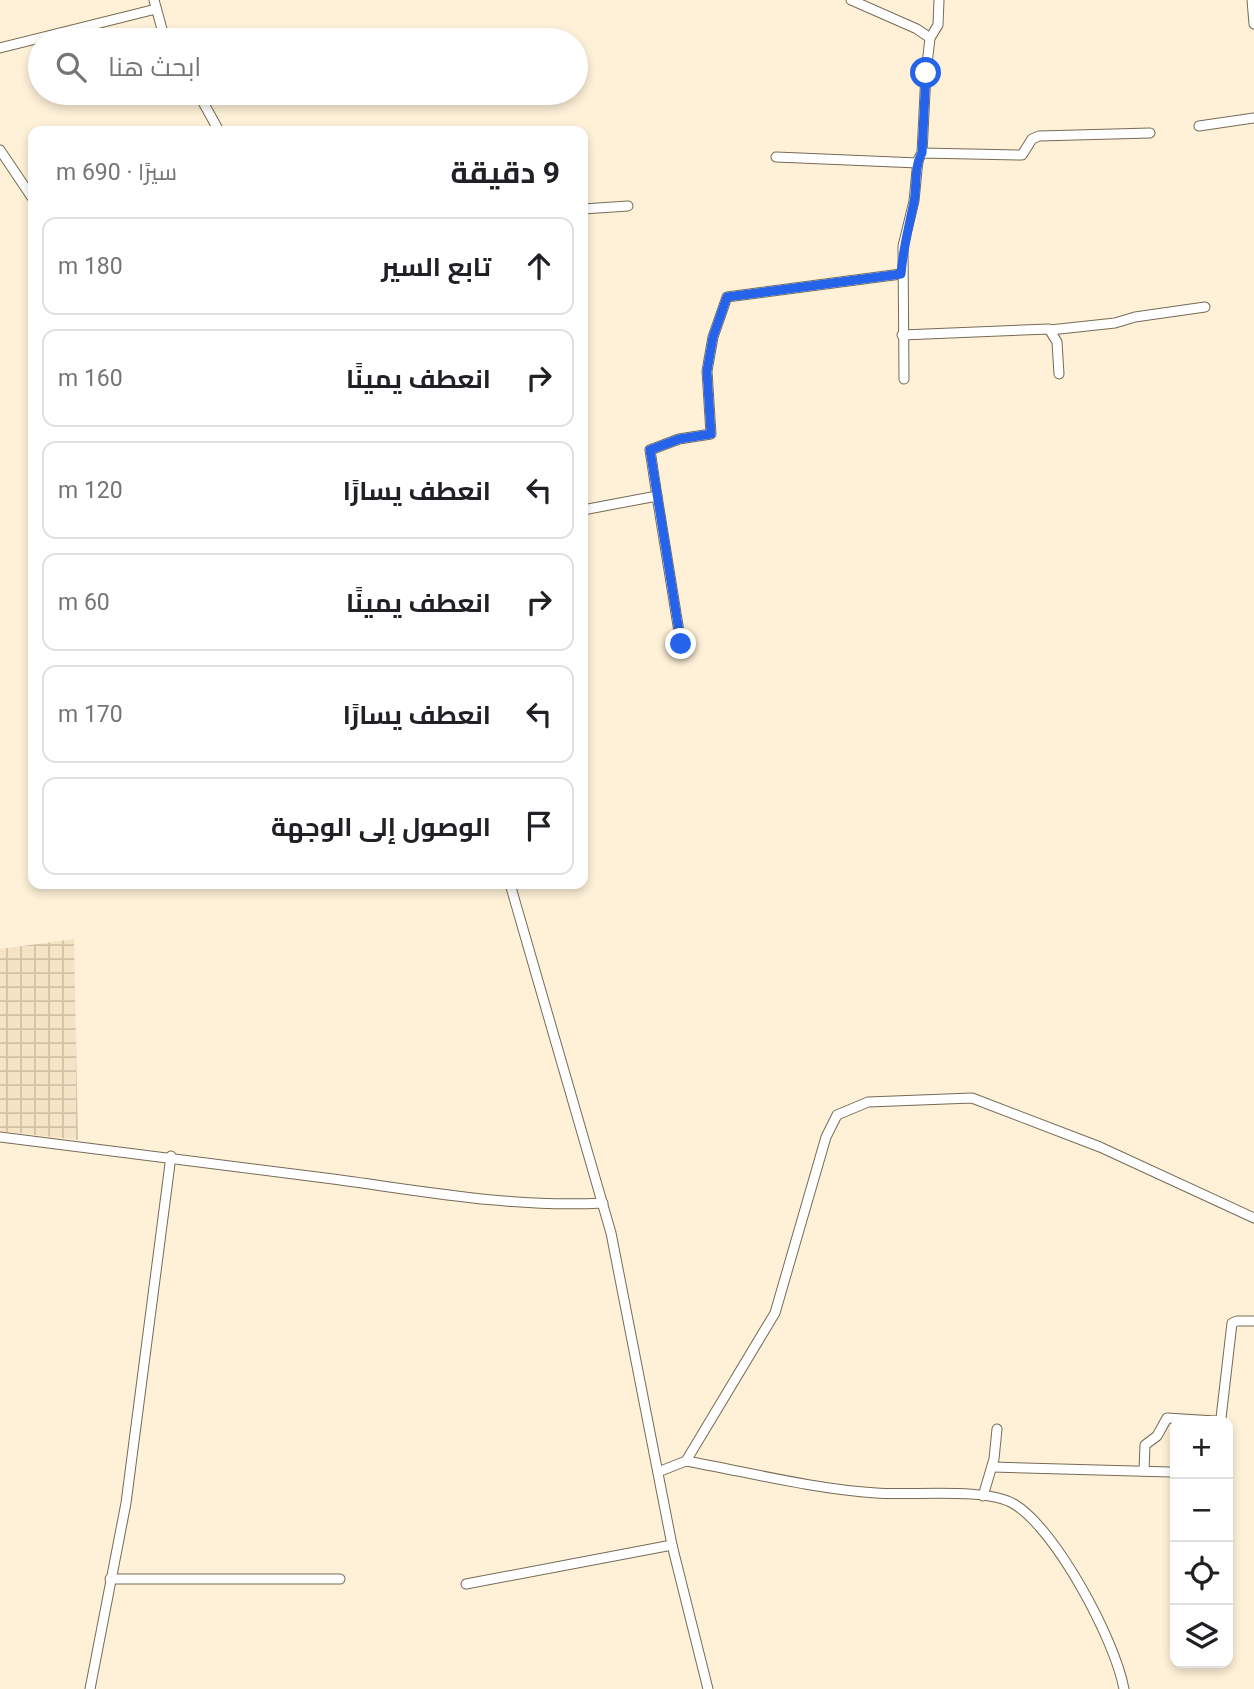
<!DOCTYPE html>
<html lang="ar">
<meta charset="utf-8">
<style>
body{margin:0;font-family:Roboto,Cairo,sans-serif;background:#f2f2f2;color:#202124;direction:rtl}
.controls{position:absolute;right:21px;bottom:21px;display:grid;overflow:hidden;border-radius:14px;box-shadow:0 4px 10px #0003}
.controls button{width:63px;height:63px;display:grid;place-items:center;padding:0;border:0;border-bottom:2px solid #e0e0e0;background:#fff;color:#202124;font:35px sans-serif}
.stop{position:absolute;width:21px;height:21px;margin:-16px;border:5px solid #2563eb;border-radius:50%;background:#fff}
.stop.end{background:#2563eb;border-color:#fff;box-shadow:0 2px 7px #0008}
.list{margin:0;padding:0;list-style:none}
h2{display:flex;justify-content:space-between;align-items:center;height:91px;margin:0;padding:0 28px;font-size:30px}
h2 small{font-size:23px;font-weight:400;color:#757577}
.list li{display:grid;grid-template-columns:46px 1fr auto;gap:21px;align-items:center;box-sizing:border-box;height:98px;margin:0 14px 14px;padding:0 14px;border:2px solid #e0e0e0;border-radius:14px}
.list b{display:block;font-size:26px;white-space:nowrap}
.list em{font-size:23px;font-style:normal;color:#757577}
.icon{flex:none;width:38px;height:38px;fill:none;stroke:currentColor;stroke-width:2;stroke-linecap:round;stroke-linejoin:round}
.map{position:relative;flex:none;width:1254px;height:1689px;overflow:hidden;direction:ltr}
.search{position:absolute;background:#fff;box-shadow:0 4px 10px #0003;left:28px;top:28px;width:560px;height:77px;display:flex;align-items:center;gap:18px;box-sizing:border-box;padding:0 24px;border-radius:38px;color:#757577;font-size:26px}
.panel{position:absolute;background:#fff;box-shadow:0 4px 10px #0003;left:28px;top:126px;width:560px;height:763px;border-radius:14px;direction:rtl}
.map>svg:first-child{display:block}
.industrial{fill:url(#industrial-grid)}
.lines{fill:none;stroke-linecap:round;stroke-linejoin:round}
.minor-casing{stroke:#766b55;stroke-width:11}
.minor{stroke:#fff;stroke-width:9}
.route{stroke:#2563eb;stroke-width:9}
</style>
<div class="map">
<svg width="1254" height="1689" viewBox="0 0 1254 1689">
<defs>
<pattern id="industrial-grid" width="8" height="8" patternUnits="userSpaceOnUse" patternTransform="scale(1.75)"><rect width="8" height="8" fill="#f4e3c4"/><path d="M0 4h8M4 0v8" fill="none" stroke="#d1c2a7"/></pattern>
</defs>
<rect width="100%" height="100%" fill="#fef1d8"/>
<polygon class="industrial" points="74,939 78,1140 0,1131 0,949"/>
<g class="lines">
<g class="minor-casing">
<g id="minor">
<polyline points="154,0 165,40"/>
<polyline points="851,0 917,29 930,38"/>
<polyline points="1252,0 1254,24"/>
<polyline points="242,40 280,36"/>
<polyline points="0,48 156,9"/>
<polyline points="198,93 219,131"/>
<polyline points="1199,126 1254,118"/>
<polyline points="0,150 33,199"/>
<polyline points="922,153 926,73 930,38 938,25 939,0"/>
<polyline points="776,157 918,163"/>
<polyline points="583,209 628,206"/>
<polyline points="1050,330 1115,323 1135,317 1205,307"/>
<polyline points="902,335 1049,329 1057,342 1059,374"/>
<polyline points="904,379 903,246 914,201 918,160 922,153 1022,155 1032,139 1039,136 1150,133"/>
<polyline points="657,496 681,644"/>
<polyline points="583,510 657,496 650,450 679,439 711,434 707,371 713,337 727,297 901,274"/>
<polyline points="510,884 611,1233 672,1545 708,1689"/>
<path d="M0,1137C111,1150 222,1164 333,1179C422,1191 513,1208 603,1203"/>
<polyline points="1218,1421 1221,1418 1232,1323 1237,1321 1254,1321"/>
<path d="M686,1461C747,1472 814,1489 876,1493C910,1496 986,1487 1014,1504C1056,1529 1115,1640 1124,1689"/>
<polyline points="992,1467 1170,1472"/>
<polyline points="1144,1471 1145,1445 1157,1436 1167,1418 1215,1421"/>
<polyline points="658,1472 686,1461 775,1313 826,1137 837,1115 868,1102 972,1098 1100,1147 1254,1218"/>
<polyline points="983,1496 994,1459 997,1429"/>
<polyline points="110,1579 340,1579"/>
<polyline points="466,1584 672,1545"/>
<polyline points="90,1689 126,1503 171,1156"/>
</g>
</g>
<use href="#minor" class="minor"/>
</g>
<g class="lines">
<path class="route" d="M681,644L650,450L679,439L711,434L707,371L713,337L727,297L901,274C903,248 909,227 914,202C917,187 914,166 922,153L926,73"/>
</g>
</svg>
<div class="controls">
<button>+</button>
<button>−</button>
<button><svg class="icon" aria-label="locate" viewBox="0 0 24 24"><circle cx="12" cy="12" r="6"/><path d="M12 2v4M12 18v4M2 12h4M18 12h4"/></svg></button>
<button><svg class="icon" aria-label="layers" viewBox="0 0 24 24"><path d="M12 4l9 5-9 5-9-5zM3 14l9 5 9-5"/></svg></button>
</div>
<div class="stop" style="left:926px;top:73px"></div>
<div class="stop end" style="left:681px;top:644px"></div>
<div class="search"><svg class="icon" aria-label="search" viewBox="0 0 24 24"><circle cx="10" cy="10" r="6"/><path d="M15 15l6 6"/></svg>ابحث هنا</div>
<section class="panel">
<h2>9 دقيقة<small>سيرًا · 690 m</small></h2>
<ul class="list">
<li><svg class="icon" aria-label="ahead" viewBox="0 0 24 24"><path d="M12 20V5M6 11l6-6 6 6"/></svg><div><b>تابع السير</b></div><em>180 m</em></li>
<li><svg class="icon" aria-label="right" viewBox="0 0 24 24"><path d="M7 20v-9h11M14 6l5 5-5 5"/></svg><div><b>انعطف يمينًا</b></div><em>160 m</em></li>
<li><svg class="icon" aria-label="left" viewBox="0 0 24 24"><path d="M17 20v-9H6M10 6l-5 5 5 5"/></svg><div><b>انعطف يسارًا</b></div><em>120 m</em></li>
<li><svg class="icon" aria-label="right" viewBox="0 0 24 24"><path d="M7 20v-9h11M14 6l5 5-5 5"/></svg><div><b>انعطف يمينًا</b></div><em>60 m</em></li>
<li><svg class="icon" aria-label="left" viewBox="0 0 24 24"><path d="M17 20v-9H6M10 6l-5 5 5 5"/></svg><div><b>انعطف يسارًا</b></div><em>170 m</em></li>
<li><svg class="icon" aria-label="arrive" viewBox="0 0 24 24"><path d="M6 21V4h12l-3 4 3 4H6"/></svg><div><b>الوصول إلى الوجهة</b></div></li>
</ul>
</section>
</div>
